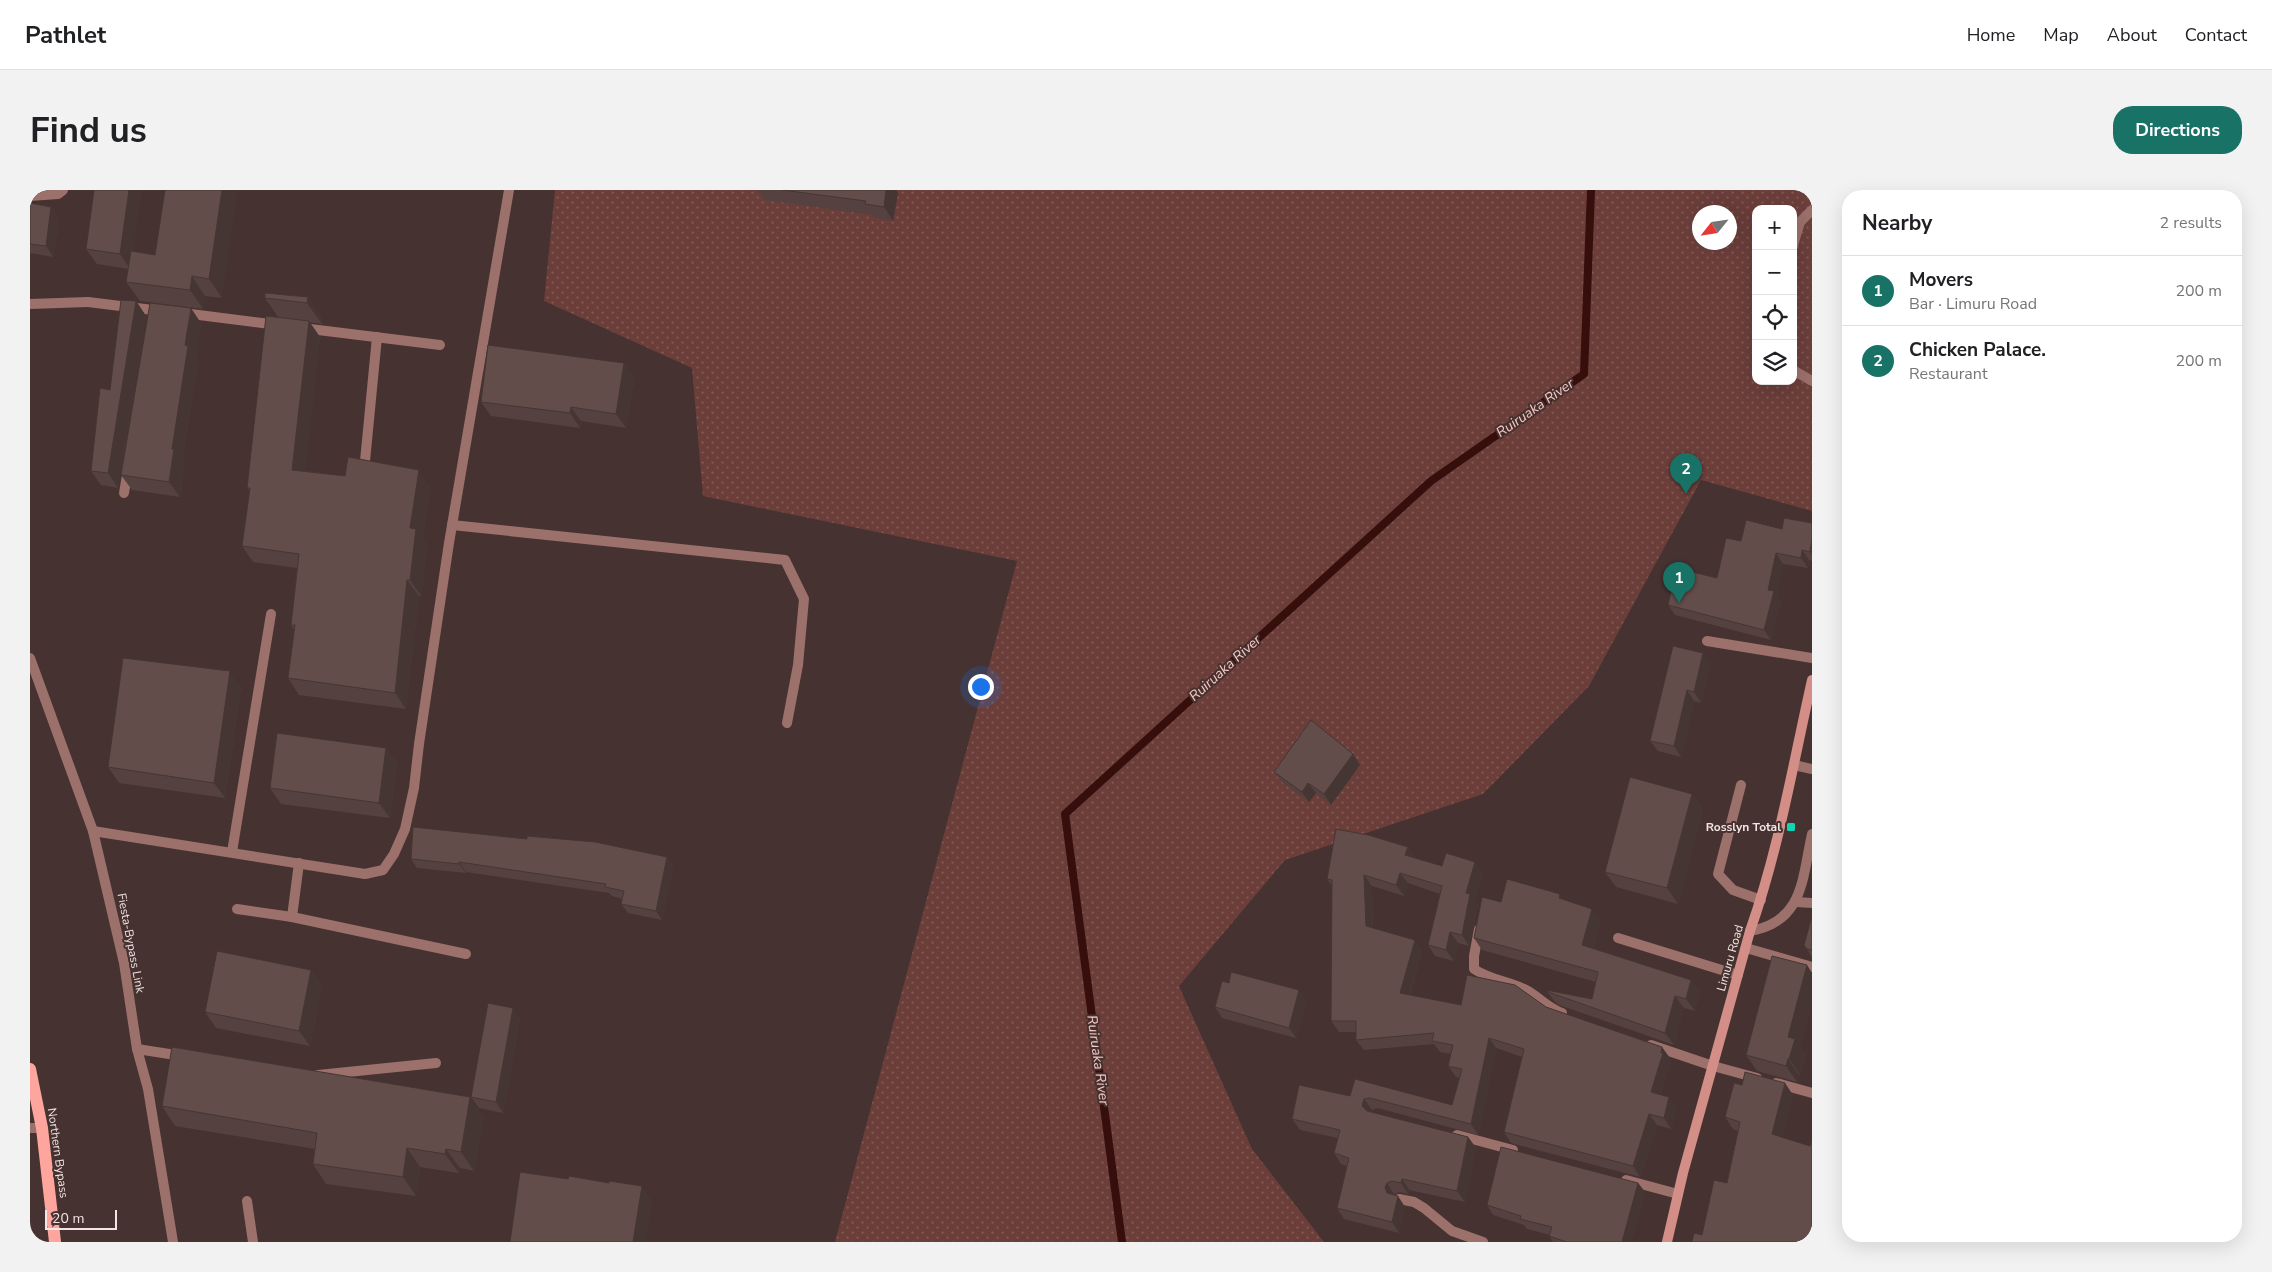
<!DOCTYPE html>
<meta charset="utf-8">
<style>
body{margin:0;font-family:"Nunito Sans",sans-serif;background:#f2f2f2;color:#202124}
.controls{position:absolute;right:15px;top:15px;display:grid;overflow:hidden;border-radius:10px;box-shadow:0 5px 20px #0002}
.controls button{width:45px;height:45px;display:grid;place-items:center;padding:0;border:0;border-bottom:1px solid #e0e0e0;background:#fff;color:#202124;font:25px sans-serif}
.compass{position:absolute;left:1662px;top:15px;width:45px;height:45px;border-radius:50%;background:#fff;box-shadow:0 5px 20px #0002;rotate:240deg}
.scale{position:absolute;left:15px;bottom:12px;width:72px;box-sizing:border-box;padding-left:5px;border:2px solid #f3e5e4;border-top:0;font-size:14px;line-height:18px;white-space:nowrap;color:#f3e5e4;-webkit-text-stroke:4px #463230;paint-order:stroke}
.you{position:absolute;left:950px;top:496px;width:18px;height:18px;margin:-12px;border:4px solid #fff;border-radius:50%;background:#1a73e8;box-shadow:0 0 0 8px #1a73e833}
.badge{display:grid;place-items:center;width:32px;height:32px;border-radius:50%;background:#187265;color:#fff;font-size:16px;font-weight:700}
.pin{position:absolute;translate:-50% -41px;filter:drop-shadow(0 1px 2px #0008)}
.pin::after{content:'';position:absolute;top:26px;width:18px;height:15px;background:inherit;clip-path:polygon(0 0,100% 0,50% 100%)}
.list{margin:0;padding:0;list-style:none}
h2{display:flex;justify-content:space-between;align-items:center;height:65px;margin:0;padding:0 20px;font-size:21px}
h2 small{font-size:16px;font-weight:400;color:#757577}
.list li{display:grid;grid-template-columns:32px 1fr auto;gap:15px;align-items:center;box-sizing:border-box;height:70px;padding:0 20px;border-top:1px solid #e0e0e0}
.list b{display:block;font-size:19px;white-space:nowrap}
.list p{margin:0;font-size:16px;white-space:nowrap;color:#757577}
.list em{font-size:16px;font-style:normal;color:#757577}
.icon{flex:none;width:28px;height:28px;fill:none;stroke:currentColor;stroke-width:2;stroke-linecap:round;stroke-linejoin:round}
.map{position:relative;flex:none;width:1782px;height:1052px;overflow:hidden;border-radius:20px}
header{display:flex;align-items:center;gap:30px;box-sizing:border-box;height:70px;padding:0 25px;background:#fff;border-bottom:1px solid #e0e0e0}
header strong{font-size:24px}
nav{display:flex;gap:28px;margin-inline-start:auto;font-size:18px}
.intro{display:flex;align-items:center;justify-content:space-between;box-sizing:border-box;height:120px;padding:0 30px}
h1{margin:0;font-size:35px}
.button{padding:12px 22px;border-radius:20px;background:#187265;color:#fff;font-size:18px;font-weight:700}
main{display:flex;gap:30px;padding:0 30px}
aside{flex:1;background:#fff;border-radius:20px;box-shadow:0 5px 20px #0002}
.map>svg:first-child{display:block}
.garden{fill:url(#garden-dots);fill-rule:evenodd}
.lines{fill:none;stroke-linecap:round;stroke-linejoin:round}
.stream{stroke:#360e0c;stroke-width:8}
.service{stroke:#9c706b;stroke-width:10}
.minor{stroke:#9c706b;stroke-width:10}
.secondary{stroke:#d38f87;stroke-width:10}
.primary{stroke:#fea69d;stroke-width:12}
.wall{fill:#554240}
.shaded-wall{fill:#453634}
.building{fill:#634d4a;stroke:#453634}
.poi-dot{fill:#0fd5b4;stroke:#463230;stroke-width:2}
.labels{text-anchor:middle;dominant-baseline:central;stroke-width:4;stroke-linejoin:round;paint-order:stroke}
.poi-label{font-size:12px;font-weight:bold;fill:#f3e5e4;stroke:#463230;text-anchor:end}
.street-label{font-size:12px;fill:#f3e5e4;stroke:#463230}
.water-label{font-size:14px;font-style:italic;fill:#fac8c3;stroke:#463230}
</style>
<header>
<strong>Pathlet</strong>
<nav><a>Home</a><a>Map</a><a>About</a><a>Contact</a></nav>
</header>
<div class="intro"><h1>Find us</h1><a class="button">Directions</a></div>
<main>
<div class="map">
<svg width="1782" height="1052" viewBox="0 0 1782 1052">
<defs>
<pattern id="garden-dots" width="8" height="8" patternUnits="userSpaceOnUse" patternTransform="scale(1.25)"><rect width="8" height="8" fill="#6b3e3a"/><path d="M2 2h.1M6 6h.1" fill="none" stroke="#815a56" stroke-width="1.8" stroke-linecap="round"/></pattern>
</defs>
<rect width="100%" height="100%" fill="#463230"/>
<path class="garden" d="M525,0H1782V321L1671,290L1559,496L1453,604L1255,670L1149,796L1222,959L1294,1052H805L987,371L673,306L662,178L514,111ZM1726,19H1763V191H1726ZM1670,22H1700V52H1670Z"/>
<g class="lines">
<polyline class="stream" points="1092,1052 1035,624 1401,291 1554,184 1561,0"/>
<g class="service">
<polyline points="0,6 28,4 33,0"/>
<polyline points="1763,55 1770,32 1782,20"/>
<polyline points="58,112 131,121"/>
<polyline points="153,123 248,135"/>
<polyline points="272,138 410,155"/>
<polyline points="1763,180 1782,191"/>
<polyline points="335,271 347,147"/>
<polyline points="94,303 98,279"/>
<polyline points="422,335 755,370 774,409 768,475 757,533"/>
<polyline points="1677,451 1782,468"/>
<polyline points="1764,575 1782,579"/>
<polyline points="1711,595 1688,684 1703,700 1731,710"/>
<polyline points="63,641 335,684 353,680 364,664 375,639 384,598 389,554 419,353 479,0"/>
<polyline points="202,662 241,424"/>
<polyline points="269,673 262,727 436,764"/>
<polyline points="1766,712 1782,713"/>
<polyline points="207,719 262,727"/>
<path d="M1720,741C1774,732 1772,688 1782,644"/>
<polyline points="1588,748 1708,785"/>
<polyline points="107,859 152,866"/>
<polyline points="288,885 406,873"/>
<polyline points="0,938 12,938"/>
<polyline points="1427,945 1483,960"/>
<polyline points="1596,990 1648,1004"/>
<polyline points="1369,1009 1384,1012 1394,1018 1422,1041 1453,1052"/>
<polyline points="217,1011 223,1052"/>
</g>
<g class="minor">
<polyline points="0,114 58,112"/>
<polyline points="0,468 63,641 94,773 107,859 118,899 143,1052"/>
<path d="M1449,739L1444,766V779C1460,790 1479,791 1496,800C1509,807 1518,818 1532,823"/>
<polyline points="1716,758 1782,777"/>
<polyline points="1621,855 1683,876 1727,888"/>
<polyline points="1746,893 1782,903"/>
</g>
<path class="secondary" d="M1637,1052L1653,983L1720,741C1749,659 1763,574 1782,490"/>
<polyline class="primary" points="0,879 12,938 25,1052"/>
</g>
<g class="wall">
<polygon points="135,0 192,108 175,106 173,119 110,111 96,92 98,79 67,74 56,59 103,62 125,65"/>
<polygon points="727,0 866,0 868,3 863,31 845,28 843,25 735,10"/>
<polygon points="0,13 21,17 29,27 23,67 0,63"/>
<polygon points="278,107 292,128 292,134 279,132 290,147 275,281 400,296 393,348 397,355 391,406 389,406 376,519 269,505 258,488 264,440 261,435 267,378 223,372 212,356 220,301 217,298 248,127 235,108"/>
<polygon points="106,111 116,126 88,298 71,295 61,281"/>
<polygon points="171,133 166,167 168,170 152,272 154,274 150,307 102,300 91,285"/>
<polygon points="594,173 604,187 596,238 551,231 550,238 461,226 451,212"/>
<polygon points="1782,333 1782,371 1779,370 1778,378 1753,374 1746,405 1751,411 1741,450 1645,425 1638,415 1687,388 1711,351 1752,339"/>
<polygon points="1643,456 1681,474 1671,513 1664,511 1651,567 1628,561 1620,551"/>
<polygon points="211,497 195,608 89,593 78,577"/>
<polygon points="356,558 367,573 360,628 251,614 240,598"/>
<polygon points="1323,564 1330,575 1301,615 1286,603 1279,612 1252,592 1244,582"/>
<polygon points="1662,604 1673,619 1648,714 1586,697 1575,682"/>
<polygon points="1378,657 1385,668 1412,676 1453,683 1444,711 1448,715 1439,756 1428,753 1424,771 1405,766 1398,755 1410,704 1378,693 1374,706 1342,696 1343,738 1392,761 1380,805 1431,815 1516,817 1640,868 1639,872 1640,874 1631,905 1639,907 1646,918 1641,939 1627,935 1610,987 1481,953 1474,942 1492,867 1466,858 1448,945 1348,918 1342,920 1341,922 1438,947 1446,958 1435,1012 1379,1000 1378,1004 1370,1002 1364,1004 1364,1005 1375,1017 1369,1043 1314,1029 1307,1018 1317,976 1311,974 1304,963 1308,948 1270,940 1262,929 1320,906 1325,889 1422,915 1429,888 1426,887 1418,876 1421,864 1410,862 1404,854 1334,860 1326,850 1326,842 1309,842 1301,831 1302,696 1297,689"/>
<polygon points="637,667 643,677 632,730 598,723 591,714 592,709 582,706 579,703 436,682 436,683 387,678 381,669"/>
<polygon points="1535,710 1571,731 1563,758 1661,790 1670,802 1665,821 1654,818 1644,855 1529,815 1525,812 1516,800 1562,809 1566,792 1452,760 1444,748 1471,712"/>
<polygon points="1782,726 1782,767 1774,755"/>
<polygon points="281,780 292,796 280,856 186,838 175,822"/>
<polygon points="1782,783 1782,812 1770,856 1776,864 1770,885 1769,885 1767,892 1727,881 1716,865"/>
<polygon points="1199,793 1276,811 1266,848 1192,828 1185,817"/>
<polygon points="490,828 473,923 449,918 441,907"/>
<polygon points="1712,895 1763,905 1752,947 1782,1052 1672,1045 1697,993 1708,941 1703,939 1695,927"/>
<polygon points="132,916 454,926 444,981 430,978 429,983 390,977 386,1006 296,994 283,974 285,959 145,936"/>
<polygon points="1608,993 1615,1002 1601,1052 1523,1052 1519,1046 1520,1045 1497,1039 1494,1035 1463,1025 1457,1015"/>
</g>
<g class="shaded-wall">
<polygon points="99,0 112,0 101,80 90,64"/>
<polygon points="192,0 208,0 192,108 179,89"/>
<polygon points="856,0 866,0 868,3 863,31 854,17"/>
<polygon points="21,17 29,27 23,67 16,56"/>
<polygon points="162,86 175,106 173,119 160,100"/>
<polygon points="278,107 292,128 292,134 277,113"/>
<polygon points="106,111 116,126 88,298 78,283"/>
<polygon points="161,118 171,133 166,167 168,170 152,272 154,274 150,307 139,292 142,259"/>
<polygon points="279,131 290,147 274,296 262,280"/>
<polygon points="594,173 604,187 596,238 586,224"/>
<polygon points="541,217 551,231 550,238 540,223"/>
<polygon points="389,280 400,296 393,348 397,355 391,406 380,390 380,338"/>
<polygon points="1782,349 1782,365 1780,362"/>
<polygon points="1772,360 1779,370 1778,378 1771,368"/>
<polygon points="1746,363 1753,374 1746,405 1751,411 1741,450 1734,440 1738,400"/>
<polygon points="377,390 389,406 376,519 365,503"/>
<polygon points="1673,463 1681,474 1671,513 1664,502"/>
<polygon points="200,481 211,497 195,608 184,593"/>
<polygon points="1657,500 1664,511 1651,567 1644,556"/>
<polygon points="356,558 367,573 360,628 349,613"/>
<polygon points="1323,564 1330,575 1301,615 1294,604"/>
<polygon points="1278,593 1286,603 1279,612 1272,602"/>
<polygon points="1662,604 1673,619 1648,714 1637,698"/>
<polygon points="1378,657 1385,668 1375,665"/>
<polygon points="637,667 643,677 632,730 626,721"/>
<polygon points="429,672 436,682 436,683 429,674"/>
<polygon points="1445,672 1453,683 1444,711 1448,715 1439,756 1432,745 1436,703"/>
<polygon points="1370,683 1378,693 1374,706 1366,695"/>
<polygon points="1334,685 1342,696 1343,747 1336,736"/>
<polygon points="1530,704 1539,716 1529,708"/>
<polygon points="1562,719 1571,731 1560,767 1552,755"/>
<polygon points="1420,742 1428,753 1424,771 1416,760"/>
<polygon points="1385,750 1392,761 1377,814 1370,803"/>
<polygon points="1777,775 1782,783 1782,812 1770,856 1776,864 1770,885 1759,869 1758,847"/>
<polygon points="281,780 292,796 280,856 269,841"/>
<polygon points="1661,790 1670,802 1665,821 1656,809"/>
<polygon points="1269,800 1276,811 1266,848 1259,838"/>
<polygon points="1645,806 1654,818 1644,855 1635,843"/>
<polygon points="483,818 490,828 473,923 466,912"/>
<polygon points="1459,848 1466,858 1448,945 1441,934"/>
<polygon points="1632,857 1640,868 1639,872 1640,874 1629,913 1621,902"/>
<polygon points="1758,869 1769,885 1767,892 1756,876"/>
<polygon points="1755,893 1763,905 1750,956 1742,944"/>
<polygon points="440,907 454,926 444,981 431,962"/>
<polygon points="1639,907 1646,918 1641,939 1634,928"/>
<polygon points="1334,909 1342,920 1339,926 1332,916"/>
<polygon points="1619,924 1627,935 1610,987 1603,976"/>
<polygon points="1438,947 1446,958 1435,1012 1427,1001"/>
<polygon points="377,958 390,977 386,1006 373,987"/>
<polygon points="416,959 430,978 429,983 415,964"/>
<polygon points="1372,989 1379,1000 1378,1004 1371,993"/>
<polygon points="1357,993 1364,1004 1362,1008 1357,1003 1355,997"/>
<polygon points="1608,993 1615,1002 1601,1052 1592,1052"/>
<polygon points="612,996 623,1011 616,1052 603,1052"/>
<polygon points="1368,1006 1375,1017 1369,1043 1362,1032"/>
</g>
<g class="building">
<polygon points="64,0 99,0 90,64 56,59"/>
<polygon points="135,0 192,0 179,89 162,86 160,100 96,92 101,61 125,65"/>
<polygon points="752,0 856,0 854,17 835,14 836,11"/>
<polygon points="0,13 21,17 16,56 0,54"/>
<polygon points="235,103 278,107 277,113 235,108"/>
<polygon points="91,110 106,111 78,283 61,281 70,198 80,200"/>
<polygon points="120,113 161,118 155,155 158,156 142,259 144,259 139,292 91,285"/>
<polygon points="236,126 279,131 262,280 315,286 318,267 389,280 380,338 386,339 380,390 377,390 365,503 258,488 265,435 261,435 269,364 212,356 220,298 217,298"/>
<polygon points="458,155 594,173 586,224 541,217 540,223 451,212"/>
<polygon points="1754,328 1782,333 1782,349 1780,362 1772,360 1771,368 1746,363 1738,400 1744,401 1734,440 1638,415 1646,378 1687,388 1696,348 1711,351 1716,330 1752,339"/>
<polygon points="1643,456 1673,463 1664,502 1657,500 1644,556 1620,551"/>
<polygon points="93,468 200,481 184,593 78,577"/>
<polygon points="1281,530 1323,564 1294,604 1278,593 1272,602 1244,582"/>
<polygon points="247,543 356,558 349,613 240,598"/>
<polygon points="1600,587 1662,604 1637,698 1575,682"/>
<polygon points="383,637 497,649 497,646 565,652 637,667 626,721 591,714 594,701 575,697 576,694 429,672 429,674 381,669"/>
<polygon points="1306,639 1338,645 1378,657 1375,665 1412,676 1416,663 1445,672 1436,703 1440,704 1432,745 1420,742 1416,760 1398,755 1412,696 1370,683 1366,695 1334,685 1336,736 1385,750 1370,803 1431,815 1437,785 1485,795 1516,817 1632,857 1631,863 1633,863 1621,902 1639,907 1634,928 1619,924 1603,976 1474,942 1494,859 1459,848 1441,934 1340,908 1334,909 1332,916 1337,921 1438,947 1427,1001 1372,989 1371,993 1362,991 1357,993 1355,997 1357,1003 1368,1006 1362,1032 1307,1018 1319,968 1304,963 1310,940 1262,929 1269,895 1320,906 1325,889 1422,915 1432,879 1418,876 1423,855 1402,851 1404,843 1326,850 1326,831 1301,831 1302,690 1297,689"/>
<polygon points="1477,689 1530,704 1529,708 1562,719 1552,755 1661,790 1656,809 1645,806 1635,843 1521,803 1516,800 1562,809 1568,782 1444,748 1452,707 1471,712"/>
<polygon points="1782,726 1782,760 1777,759 1774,755"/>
<polygon points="187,761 281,780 269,841 175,822"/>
<polygon points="1742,766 1777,775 1758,847 1765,849 1759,869 1758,869 1756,876 1716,865"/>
<polygon points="1201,782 1269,800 1259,838 1185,817 1192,791 1199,793"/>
<polygon points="458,813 483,818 466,912 441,907"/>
<polygon points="142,857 440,907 431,962 416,959 415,964 377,958 373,987 283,974 287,943 132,916"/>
<polygon points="1715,882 1755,893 1742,944 1780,956 1782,949 1782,1052 1662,1052 1664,1043 1672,1045 1684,990 1697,993 1710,932 1695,927 1704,893 1712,895"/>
<polygon points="1471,957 1608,993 1592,1052 1537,1052 1519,1046 1522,1037 1490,1029 1491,1026 1457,1015"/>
<polygon points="490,982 538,989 539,986 579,993 579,991 612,996 603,1052 480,1052"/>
</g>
<rect class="poi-dot" x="1756" y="632" width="10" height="10" rx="2.5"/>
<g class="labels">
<g class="poi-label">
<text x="1751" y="637">Rosslyn Total</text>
</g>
<g class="street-label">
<text transform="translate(101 753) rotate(79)">Fiesta-Bypass Link</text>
<text transform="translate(1700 768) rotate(-74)">Limuru Road</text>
<text transform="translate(28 963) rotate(82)">Northern Bypass</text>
</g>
<g class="water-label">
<text transform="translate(1505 218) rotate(-35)">Ruiruaka River</text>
<text transform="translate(1195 478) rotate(-42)">Ruiruaka River</text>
<text transform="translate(1068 870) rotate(82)">Ruiruaka River</text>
</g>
</g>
</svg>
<div class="controls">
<button>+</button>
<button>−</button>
<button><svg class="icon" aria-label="locate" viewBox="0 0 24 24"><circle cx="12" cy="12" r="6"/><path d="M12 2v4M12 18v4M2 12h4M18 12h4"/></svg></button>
<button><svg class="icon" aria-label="layers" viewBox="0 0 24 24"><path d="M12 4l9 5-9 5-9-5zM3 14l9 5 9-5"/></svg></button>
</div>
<svg class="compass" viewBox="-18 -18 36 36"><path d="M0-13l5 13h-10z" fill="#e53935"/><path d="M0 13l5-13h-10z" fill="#757577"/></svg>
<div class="scale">20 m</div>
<div class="you"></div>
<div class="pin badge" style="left:1649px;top:413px">1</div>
<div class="pin badge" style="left:1656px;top:304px">2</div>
</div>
<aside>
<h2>Nearby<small>2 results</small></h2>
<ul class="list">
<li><span class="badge">1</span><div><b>Movers</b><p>Bar · Limuru Road</p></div><em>200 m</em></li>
<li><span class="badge">2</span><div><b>Chicken Palace.</b><p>Restaurant</p></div><em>200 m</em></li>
</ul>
</aside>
</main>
